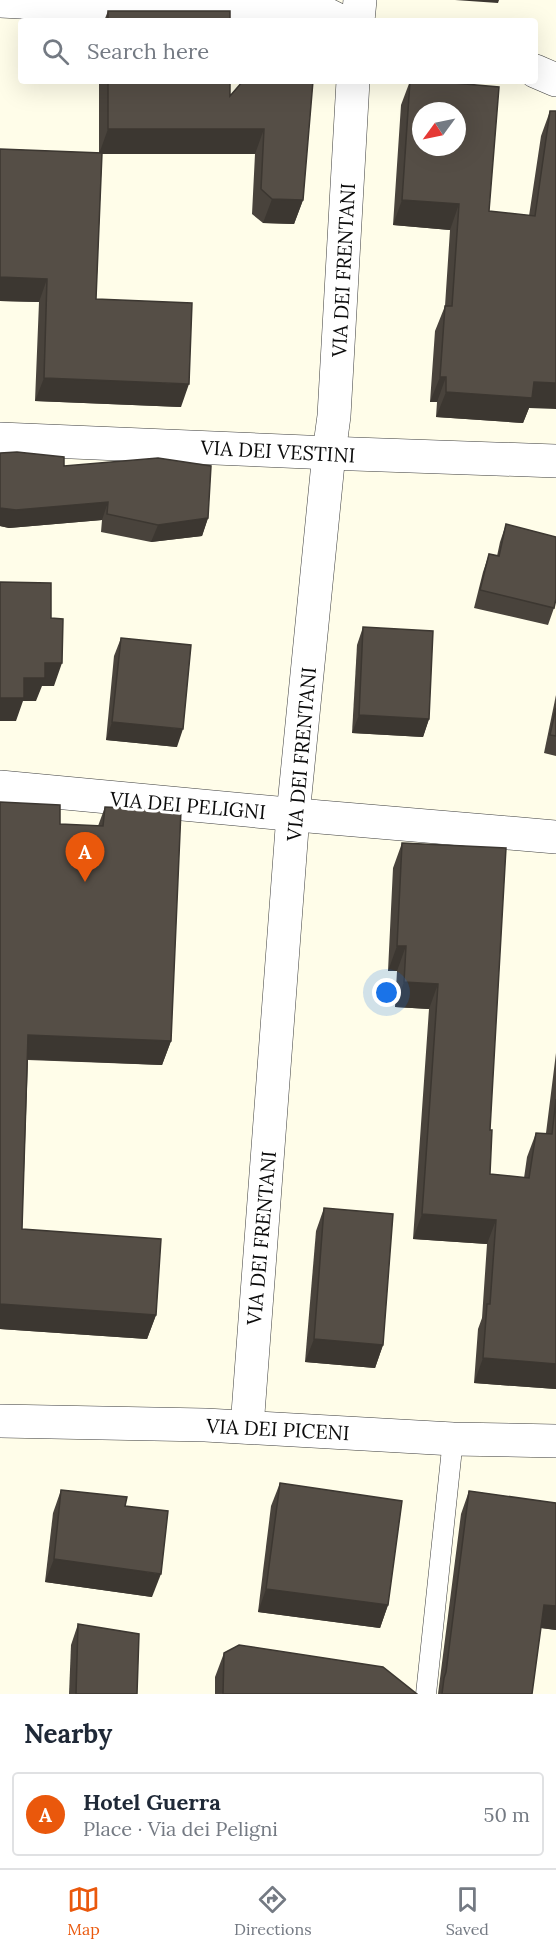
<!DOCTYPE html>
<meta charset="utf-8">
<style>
body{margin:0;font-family:Lora,serif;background:#f6f6f7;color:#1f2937}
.compass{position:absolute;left:412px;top:102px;width:54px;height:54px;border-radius:50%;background:#fff;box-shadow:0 6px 24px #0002;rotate:237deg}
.you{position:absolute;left:387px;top:993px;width:21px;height:21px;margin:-15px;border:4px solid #fff;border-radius:50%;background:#1a73e8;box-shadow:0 0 0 9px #1a73e833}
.badge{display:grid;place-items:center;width:39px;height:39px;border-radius:50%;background:#ea580c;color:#fff;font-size:20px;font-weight:700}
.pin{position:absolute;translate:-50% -50px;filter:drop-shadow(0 2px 3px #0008)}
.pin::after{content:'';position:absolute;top:32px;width:21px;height:18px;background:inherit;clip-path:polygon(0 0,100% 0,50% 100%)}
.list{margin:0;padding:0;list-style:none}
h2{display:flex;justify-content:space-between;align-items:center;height:78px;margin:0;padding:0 24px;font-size:26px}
h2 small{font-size:20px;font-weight:400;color:#747a83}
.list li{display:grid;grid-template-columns:39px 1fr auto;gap:18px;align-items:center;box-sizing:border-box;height:84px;margin:0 12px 12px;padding:0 12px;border:2px solid #e0e1e3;border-radius:6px}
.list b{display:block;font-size:22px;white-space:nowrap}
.list p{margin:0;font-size:20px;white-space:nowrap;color:#747a83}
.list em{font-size:20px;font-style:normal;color:#747a83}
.icon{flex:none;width:33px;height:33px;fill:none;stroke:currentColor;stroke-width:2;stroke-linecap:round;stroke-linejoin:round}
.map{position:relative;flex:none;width:556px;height:1694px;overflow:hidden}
.search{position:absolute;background:#fff;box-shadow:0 6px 24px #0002;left:18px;right:18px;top:18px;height:66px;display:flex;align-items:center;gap:15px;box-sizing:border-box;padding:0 21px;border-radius:6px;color:#747a83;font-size:22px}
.sheet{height:174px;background:#fff}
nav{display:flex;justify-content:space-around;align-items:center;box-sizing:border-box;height:84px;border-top:2px solid #e0e1e3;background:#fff;font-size:16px;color:#747a83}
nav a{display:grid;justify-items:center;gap:3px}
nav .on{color:#ea580c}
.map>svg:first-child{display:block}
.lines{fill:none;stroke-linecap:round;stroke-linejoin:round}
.service-casing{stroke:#3e3e3e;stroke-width:21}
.minor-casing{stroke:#3e3e3e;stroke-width:34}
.service{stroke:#fff;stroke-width:20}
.minor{stroke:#fff;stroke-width:33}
.wall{fill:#49433c}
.shaded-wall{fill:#3c3731}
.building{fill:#554e46;stroke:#3c3731;stroke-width:1.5;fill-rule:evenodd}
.labels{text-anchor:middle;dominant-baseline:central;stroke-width:6;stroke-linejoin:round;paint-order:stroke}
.street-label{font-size:20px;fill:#0b0b0b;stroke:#fff}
</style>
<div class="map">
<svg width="556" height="1694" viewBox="0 0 556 1694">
<rect width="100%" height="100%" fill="#fffde9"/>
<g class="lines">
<g class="service-casing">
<polyline id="service" points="426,1694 453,1439"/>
</g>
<g class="minor-casing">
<g id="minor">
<polyline points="0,1 135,8 326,14 340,21"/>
<polyline points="358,21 360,0"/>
<polyline points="535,71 556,80"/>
<polyline points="0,439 354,454 556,461"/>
<polyline points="0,787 320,817 556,837"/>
<polyline points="0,1421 205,1425 453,1439 556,1441"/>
<polyline points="247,1427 293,815 329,453 334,416 353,81"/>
</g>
</g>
<use href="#service" class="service"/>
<use href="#minor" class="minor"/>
</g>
<g class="wall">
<polygon points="108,11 230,21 104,21"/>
<polygon points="99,81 230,81 230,96 243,81 303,200 294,224 263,223 252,214 255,154 102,154 96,299 181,407 35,401 39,302 0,301 0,149 99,153"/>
<polygon points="410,81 431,81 489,211 529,216 541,136 550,111 529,408 523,423 436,417 437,402 430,402 435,331 445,306 450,230 393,225 401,105"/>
<polygon points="0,453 64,466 208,518 202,536 151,542 101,532 102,520 9,528 0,526"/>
<polygon points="506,524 554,608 548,625 474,608 483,572 489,554 497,556 500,542"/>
<polygon points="363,627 429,719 423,737 352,733 357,645"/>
<polygon points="121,638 177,747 106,740 114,656"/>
<polygon points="556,695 556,756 544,753"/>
<polygon points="0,802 60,824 98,826 105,807 171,1041 162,1065 28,1060 22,1229 156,1315 147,1339 0,1329"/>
<polygon points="402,843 490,1130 490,1174 524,1178 527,1157 536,1133 546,1133 556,1053 556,1389 474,1383 478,1329 482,1318 487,1244 413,1239 429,1009 395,1007 397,971 388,971 393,868"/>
<polygon points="324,1208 383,1345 375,1368 305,1362 316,1231"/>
<polygon points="280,1483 388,1605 380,1628 258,1612 271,1506"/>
<polygon points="61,1490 125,1506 152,1597 45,1582 53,1513"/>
<polygon points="469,1491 556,1503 556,1630 540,1628 532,1694 438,1694 461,1514"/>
<polygon points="78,1624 137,1694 69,1694 71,1645"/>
<polygon points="224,1653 417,1694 215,1694 215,1677"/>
</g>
<g class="shaded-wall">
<polygon points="455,0 499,0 498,3"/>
<polygon points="108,129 264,129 255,154 99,154"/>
<polygon points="272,199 303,200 294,224 263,223"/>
<polygon points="402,200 459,204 450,230 393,225"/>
<polygon points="0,277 47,279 39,302 0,301"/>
<polygon points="440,377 446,377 437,402 430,402"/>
<polygon points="44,378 189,384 181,407 35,401"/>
<polygon points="534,382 556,383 556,409 529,408 523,423 436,417 446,392"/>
<polygon points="108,502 102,520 9,528 0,526 0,508"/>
<polygon points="208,518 202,536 151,542 158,525"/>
<polygon points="45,663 62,663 54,686 42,686 36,701 23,701 16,721 0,721 0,698 24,678"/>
<polygon points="359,715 429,719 423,737 352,733"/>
<polygon points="112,722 183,729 177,747 106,740"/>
<polygon points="397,946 406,946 397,971 388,971"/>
<polygon points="404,982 438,984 429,1009 395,1007"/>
<polygon points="28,1035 171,1041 162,1065 20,1059"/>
<polygon points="422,1214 496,1220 487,1244 413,1239"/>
<polygon points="0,1304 156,1315 147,1339 0,1329"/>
<polygon points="314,1339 383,1345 375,1368 305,1362"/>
<polygon points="483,1358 556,1364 556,1389 474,1383"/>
<polygon points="54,1559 161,1574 152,1597 45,1582"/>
<polygon points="266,1589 388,1605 380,1628 258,1612"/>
<polygon points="544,1605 556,1606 556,1630 535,1627"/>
</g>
<g class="building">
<rect x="108" y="11" width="122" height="10"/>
<polygon points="108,81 230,81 230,96 243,81 313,81 303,200 272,199 261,189 264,129 108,129"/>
<path d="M410,81H431L499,87L489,211L535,216L550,111H556V383L534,382L532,398L446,392V377H440L445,306H452L459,204L402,200ZM421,111H457V147H421Z"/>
<polygon points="0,149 102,153 96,299 192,303 189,384 44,378 47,279 0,277"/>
<polygon points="17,452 64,457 64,466 158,458 211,466 208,518 158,525 107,514 108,502 16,510 0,508 0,453"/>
<polygon points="506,524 556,537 556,599 554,608 480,590 489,554 499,556"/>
<polygon points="0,582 51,583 51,618 63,619 62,663 45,663 45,678 24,678 24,698 0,698"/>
<polygon points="363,627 433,631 429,719 359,715"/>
<polygon points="121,638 191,645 183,729 112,722"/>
<polygon points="556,708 556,736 550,735"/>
<polygon points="0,802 60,805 60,824 103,826 105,807 181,810 171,1041 28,1035 22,1229 161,1239 156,1315 0,1304"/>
<polygon points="402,843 506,848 490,1130 492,1130 490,1174 529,1178 536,1133 552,1134 556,1099 556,1364 483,1358 487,1304 490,1304 496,1220 422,1214 438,984 404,982 406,946 397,946"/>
<polygon points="324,1208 393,1214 383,1345 314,1339"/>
<polygon points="280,1483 402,1501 388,1605 266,1589"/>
<polygon points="61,1490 127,1497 125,1506 168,1511 161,1574 54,1559"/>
<polygon points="469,1491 556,1503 556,1606 544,1605 532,1694 442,1694 444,1678 446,1672"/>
<polygon points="78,1624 139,1634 137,1694 76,1694"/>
<polygon points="239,1645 383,1667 417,1694 223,1694 224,1653"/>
</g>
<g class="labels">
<g class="street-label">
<text transform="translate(343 270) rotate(-87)">VIA DEI FRENTANI</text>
<text transform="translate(278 451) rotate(3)">VIA DEI VESTINI</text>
<text transform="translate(301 754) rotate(-85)">VIA DEI FRENTANI</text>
<text transform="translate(188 805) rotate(5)">VIA DEI PELIGNI</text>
<text transform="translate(261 1238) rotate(-85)">VIA DEI FRENTANI</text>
<text transform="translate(278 1429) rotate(3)">VIA DEI PICENI</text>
</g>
</g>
</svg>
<svg class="compass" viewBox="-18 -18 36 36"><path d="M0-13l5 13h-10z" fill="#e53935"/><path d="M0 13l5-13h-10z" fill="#747a83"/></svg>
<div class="you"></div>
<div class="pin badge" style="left:85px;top:882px">A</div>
<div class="search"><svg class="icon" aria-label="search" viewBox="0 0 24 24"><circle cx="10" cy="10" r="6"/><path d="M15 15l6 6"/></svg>Search here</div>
</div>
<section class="sheet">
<h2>Nearby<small></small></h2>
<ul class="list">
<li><span class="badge">A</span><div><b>Hotel Guerra</b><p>Place · Via dei Peligni</p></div><em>50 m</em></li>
</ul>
</section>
<nav>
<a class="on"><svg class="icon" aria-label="map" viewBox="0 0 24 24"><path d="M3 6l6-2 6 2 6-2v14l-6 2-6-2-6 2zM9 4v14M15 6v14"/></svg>Map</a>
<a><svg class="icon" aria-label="directions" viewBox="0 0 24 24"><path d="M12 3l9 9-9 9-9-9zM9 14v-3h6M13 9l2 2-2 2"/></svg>Directions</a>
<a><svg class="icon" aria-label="saved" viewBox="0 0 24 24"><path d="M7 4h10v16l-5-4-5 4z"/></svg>Saved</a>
</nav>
